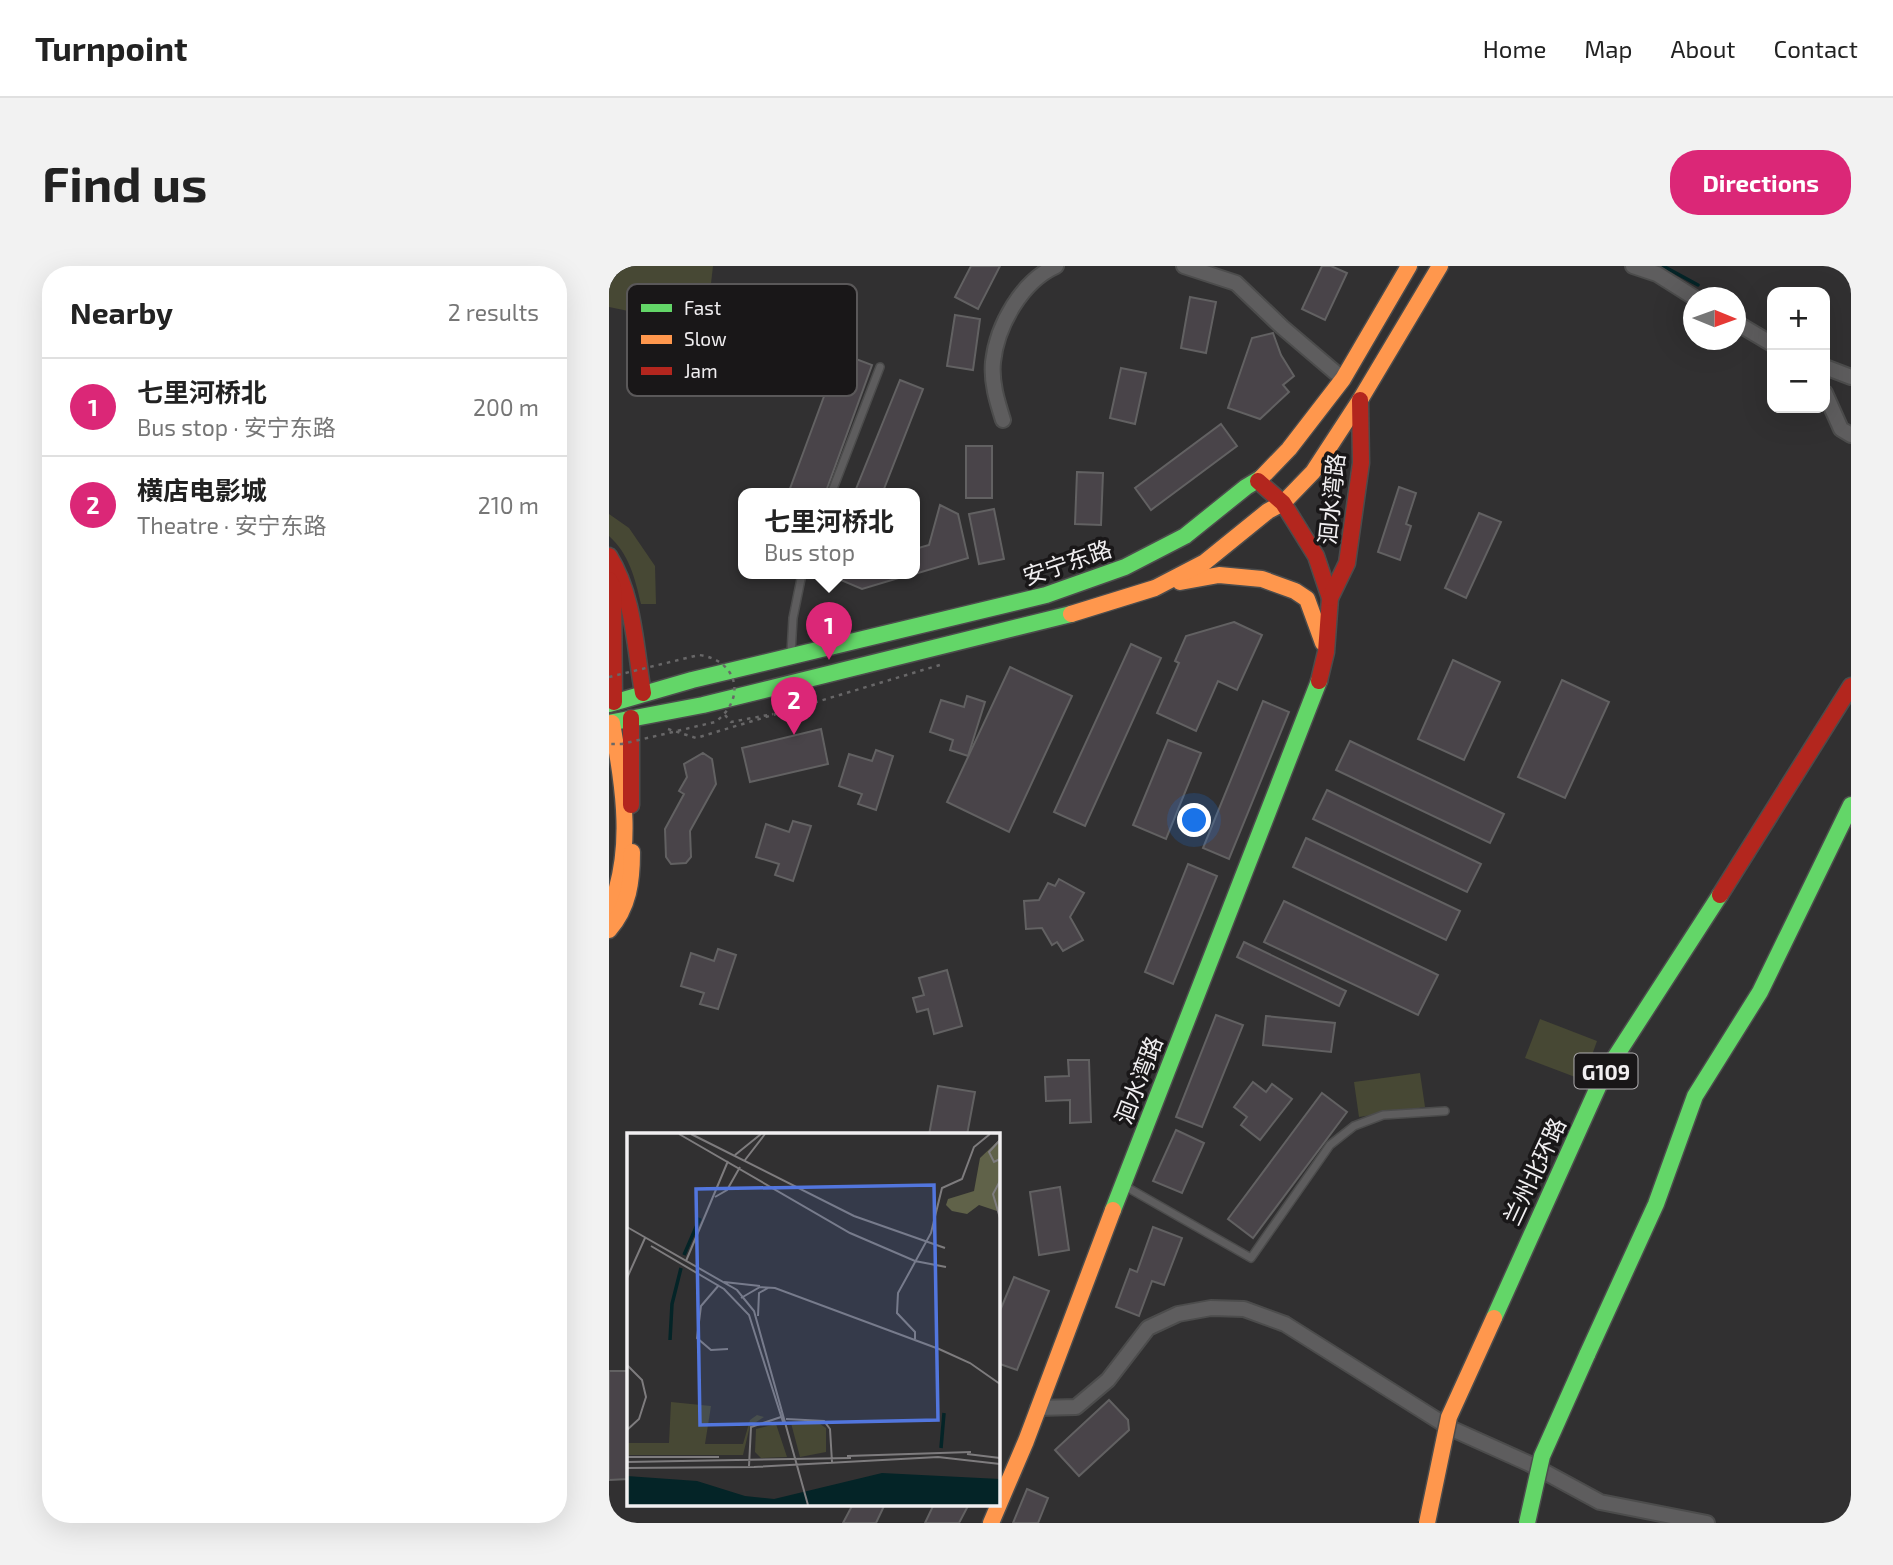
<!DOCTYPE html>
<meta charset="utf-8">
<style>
body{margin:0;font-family:"Exo 2","Noto Sans SC",sans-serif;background:#f2f2f2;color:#222}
.controls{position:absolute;right:21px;top:21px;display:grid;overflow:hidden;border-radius:14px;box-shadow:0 7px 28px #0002}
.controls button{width:63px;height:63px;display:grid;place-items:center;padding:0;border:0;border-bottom:2px solid #e0e0e0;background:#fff;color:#222;font:35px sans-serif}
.compass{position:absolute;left:1074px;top:21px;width:63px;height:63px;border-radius:50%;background:#fff;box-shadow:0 7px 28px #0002;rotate:91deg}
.you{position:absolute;left:586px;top:555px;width:24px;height:24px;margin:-18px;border:5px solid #fff;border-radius:50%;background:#1a73e8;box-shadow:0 0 0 10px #1a73e833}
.badge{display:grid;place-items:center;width:46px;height:46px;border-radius:50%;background:#db2777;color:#fff;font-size:23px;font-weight:700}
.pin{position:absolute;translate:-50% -58px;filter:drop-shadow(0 2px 4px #0008)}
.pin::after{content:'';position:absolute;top:37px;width:24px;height:21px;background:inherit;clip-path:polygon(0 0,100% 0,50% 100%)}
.popup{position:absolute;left:129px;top:222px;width:182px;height:91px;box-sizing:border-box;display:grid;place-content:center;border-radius:14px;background:#fff;filter:drop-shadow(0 2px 5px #0005);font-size:23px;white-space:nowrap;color:#767676}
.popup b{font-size:26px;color:#222}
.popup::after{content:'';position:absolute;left:50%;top:100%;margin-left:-14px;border:14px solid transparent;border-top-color:#fff}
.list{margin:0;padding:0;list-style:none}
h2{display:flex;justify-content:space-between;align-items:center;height:91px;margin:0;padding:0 28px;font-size:30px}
h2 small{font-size:23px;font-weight:400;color:#767676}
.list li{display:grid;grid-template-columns:46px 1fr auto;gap:21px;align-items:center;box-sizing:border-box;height:98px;padding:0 28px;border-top:2px solid #e0e0e0}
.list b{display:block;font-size:26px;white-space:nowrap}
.list p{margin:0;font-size:23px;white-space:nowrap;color:#767676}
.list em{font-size:23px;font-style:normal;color:#767676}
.map{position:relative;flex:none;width:1242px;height:1257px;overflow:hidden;border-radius:28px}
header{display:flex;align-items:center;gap:42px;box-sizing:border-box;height:98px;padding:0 35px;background:#fff;border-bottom:2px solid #e0e0e0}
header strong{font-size:33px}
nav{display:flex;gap:38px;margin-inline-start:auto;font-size:24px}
.intro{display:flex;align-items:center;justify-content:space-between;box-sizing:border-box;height:168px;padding:0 42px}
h1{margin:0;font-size:49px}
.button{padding:18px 32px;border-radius:28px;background:#db2777;color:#fff;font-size:24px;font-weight:700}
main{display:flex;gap:42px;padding:0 42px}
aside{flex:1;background:#fff;border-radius:28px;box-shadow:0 7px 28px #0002}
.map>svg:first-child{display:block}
.green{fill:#474834}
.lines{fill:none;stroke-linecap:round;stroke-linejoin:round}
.stream{stroke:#042427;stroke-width:3.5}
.building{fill:#494449;stroke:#626162;stroke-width:2}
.lane-casing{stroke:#4c4c4c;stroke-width:10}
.street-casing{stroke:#4c4c4c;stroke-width:18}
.fast-casing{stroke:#4c4c4c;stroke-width:19}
.slow-casing{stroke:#4c4c4c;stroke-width:19}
.jam-casing{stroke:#4c4c4c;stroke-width:19}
.path{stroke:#686768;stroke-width:2.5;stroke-dasharray:3.5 5;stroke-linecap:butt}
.lane{stroke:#5e5d5e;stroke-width:7}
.street{stroke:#5e5d5e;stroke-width:14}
.fast{stroke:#63d668;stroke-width:16}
.slow{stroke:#ff974d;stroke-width:16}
.jam{stroke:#b3261e;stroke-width:16}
.fast-bridge-casing{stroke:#4c4c4c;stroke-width:19;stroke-linecap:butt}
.slow-bridge-casing{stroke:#4c4c4c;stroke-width:19;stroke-linecap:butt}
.path-bridge{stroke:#686768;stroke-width:2.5;stroke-dasharray:3.5 5;stroke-linecap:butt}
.fast-bridge{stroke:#63d668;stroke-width:16}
.slow-bridge{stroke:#ff974d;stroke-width:16}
.labels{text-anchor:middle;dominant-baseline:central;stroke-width:7;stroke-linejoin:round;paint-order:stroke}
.shield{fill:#191718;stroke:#b0aeb0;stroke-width:2}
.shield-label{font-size:21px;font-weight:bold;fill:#f1eff1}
.street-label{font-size:23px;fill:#f1eff1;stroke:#191718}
.inset-river{fill:none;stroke:#042427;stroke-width:3.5}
.inset-road{fill:none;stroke:#7e7c7e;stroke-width:2}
.view{fill:#5276de;fill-opacity:0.15;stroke:#5276de;stroke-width:3.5}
.inset-edge{fill:none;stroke:#f1eff1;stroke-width:3.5}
.key{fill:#191718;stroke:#5a5859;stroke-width:2}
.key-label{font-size:19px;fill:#f1eff1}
</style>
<header>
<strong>Turnpoint</strong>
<nav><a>Home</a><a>Map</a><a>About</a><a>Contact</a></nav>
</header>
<div class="intro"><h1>Find us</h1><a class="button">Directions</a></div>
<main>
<aside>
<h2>Nearby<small>2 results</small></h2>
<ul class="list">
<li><span class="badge">1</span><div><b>七里河桥北</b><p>Bus stop · 安宁东路</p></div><em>200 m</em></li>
<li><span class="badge">2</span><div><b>横店电影城</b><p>Theatre · 安宁东路</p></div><em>210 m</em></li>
</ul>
</aside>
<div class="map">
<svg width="1242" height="1257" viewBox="0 0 1242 1257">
<rect width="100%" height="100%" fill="#313031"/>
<g class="green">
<polygon points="0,0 104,0 97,61 0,41"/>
<path d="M0,248L20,262L46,300L47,338H32C26,312 20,288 0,270Z"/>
<polygon points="931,753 988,775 974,814 916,792"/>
<polygon points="811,807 816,841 750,851 745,816"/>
</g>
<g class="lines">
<polyline class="stream" points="1054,0 1089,19"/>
</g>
<g class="building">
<polygon points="362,0 391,0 369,43 346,31"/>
<polygon points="713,0 722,0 738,7 716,54 693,43"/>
<polygon points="581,31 607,36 597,87 572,82"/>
<polygon points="346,49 371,53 364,104 338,100"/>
<polygon points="664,67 672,89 685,110 674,119 680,126 651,153 619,142 643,72"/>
<polygon points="231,87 263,99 216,228 179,228"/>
<polygon points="512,102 537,107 526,158 501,152"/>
<polygon points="291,114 314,123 273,228 245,228"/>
<polygon points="612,158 628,180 542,244 526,222"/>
<rect x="357" y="180" width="26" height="52"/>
<polygon points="468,206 494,207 492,259 466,258"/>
<polygon points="790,221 807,227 797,258 802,260 791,294 769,286"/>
<polygon points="331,239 349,248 359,292 306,308 306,283 320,279"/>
<polygon points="385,243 395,293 370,298 360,248"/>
<polygon points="870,247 892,256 857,332 836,322"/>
<polygon points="228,308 303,308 253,323 227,312"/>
<polygon points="625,356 653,369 628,424 609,415 587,465 548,447 570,397 566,395 577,370"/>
<polygon points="522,378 552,392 476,560 445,546"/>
<polygon points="844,394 891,416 855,494 809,473"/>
<polygon points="401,401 463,430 400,566 338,536"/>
<polygon points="953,414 1000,436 956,532 909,511"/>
<polygon points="358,430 376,436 359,490 341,484 344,474 321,466 332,434 355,441"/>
<polygon points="654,435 680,446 620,593 594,582"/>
<polygon points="212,463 219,498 141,516 133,482"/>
<polygon points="559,474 592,487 557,573 524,559"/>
<polygon points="741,475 895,548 881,577 727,504"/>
<polygon points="267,484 284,490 267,544 249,538 253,528 230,520 240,488 263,495"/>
<polygon points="94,487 103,493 107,518 81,565 82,591 77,597 62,598 57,591 56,563 75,528 70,525 78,511 75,498"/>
<polygon points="718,524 872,598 858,626 704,553"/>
<polygon points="184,555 202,560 184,615 166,609 170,598 147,591 157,558 180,566"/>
<polygon points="697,572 851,645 837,674 684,601"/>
<polygon points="579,598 608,610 564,718 536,706"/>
<polygon points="450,613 475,627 461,651 474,674 454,685 448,676 443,679 433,662 417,663 415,635 430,634 439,617 446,620"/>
<polygon points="675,635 829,709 809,749 655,676"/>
<polygon points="635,676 737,725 730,740 628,691"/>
<polygon points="109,683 127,689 109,743 91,738 95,727 72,720 82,687 105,695"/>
<polygon points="338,704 353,760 325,768 319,743 308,746 304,732 315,729 310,712"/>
<polygon points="607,749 634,759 593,861 567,851"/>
<polygon points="657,750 726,757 722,786 654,779"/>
<polygon points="459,794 480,794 482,856 461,857 461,834 437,835 436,811 460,810"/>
<polygon points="644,816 657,826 663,818 683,833 651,874 632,859 638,851 625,841"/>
<polygon points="329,820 366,826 358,869 320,869"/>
<polygon points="713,827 738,846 644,972 619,953"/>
<polygon points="567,864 595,877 573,927 544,915"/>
<polygon points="451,921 460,984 430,989 421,926"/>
<polygon points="544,961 573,972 555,1019 543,1015 530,1050 507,1041 521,1003 528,1006"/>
<polygon points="405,1011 440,1025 408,1104 388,1097 388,1052"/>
<polygon points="0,1105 19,1105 19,1213 0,1214"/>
<polygon points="500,1134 519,1154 520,1164 470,1210 446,1184"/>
<polygon points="418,1223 439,1232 429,1257 404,1257"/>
<polygon points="244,1238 276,1238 267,1257 234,1257"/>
<polygon points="325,1238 360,1238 350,1257 316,1257"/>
</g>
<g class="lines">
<g class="lane-casing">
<g id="lane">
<polyline points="222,228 271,101"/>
<polyline points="182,387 184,352 193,308"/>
<polyline points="514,919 642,992 721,879 745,860 774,849 836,845"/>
</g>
</g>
<g class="street-casing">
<g id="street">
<polyline points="575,0 627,17 673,61 734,113"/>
<polyline points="1024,0 1048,8 1086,32"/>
<polyline points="1126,56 1163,78"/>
<polyline points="1216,101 1242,111"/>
<polyline points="1216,127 1232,163 1242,169"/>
<path d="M394,154C388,135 382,116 384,96C388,59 413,15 447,0"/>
<polyline points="429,1142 467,1141 499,1114 539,1062 569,1048 602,1042 635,1043 676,1058 841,1162 921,1198 991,1236 1098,1257"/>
</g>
</g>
<g class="fast-casing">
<g id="fast">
<polyline points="0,438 83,414 437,329 516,301 576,270 637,221 652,212"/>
<polyline points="0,457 94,439 462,348"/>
<polyline points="504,944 710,415"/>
<polyline points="885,1052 994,810 1111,629"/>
<polyline points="978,1089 1047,938 1086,830 1151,726 1242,539"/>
</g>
</g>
<g class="slow-casing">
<g id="slow">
<polyline points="652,212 680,183 734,113 800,0"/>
<polyline points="571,316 610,309 653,313 686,325 698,333 714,377"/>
<polyline points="462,348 546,322 596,296 659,245 674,237 704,206 751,134 831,0"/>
<path d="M0,645C26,584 14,520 3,457"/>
<path d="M0,664C20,641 23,615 23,586"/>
<polyline points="382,1257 417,1175 504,944"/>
</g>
</g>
<g class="jam-casing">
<g id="jam">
<polyline points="649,215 674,237 707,290 721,332 717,386 710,415"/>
<path d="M0,290C25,330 26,381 34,427"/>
<polyline points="0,314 4,321 5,436"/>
<polyline points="721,332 738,297 752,197 751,134"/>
<polyline points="22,452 22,539"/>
<polyline points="1111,629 1242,420"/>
</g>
</g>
<g class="path">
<polyline points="116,449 122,456 164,448"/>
<polyline points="59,463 87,472 334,398"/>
</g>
<use href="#lane" class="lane"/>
<use href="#street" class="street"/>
<use href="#fast" class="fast"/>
<use href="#slow" class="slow"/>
<use href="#jam" class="jam"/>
<g class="fast-bridge-casing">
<polyline id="fast-bridge" points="918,1257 933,1190 978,1089"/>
</g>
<g class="slow-bridge-casing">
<polyline id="slow-bridge" points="818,1257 840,1151 885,1052"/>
</g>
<path class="path-bridge" d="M0,411L90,389C129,394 138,433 106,456L13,478H0"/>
<use href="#fast-bridge" class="fast-bridge"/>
<use href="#slow-bridge" class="slow-bridge"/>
</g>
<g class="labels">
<rect class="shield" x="965.5" y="787.5" width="63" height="35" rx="5"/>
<g class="shield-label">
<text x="997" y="805">G109</text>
</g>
<g class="street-label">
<text transform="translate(722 233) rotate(-84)">洄水湾路</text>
<text transform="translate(458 296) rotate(-19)">安宁东路</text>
<text transform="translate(529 814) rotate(-69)">洄水湾路</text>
<text transform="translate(925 905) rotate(-65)">兰州北环路</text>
</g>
</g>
<g transform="translate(18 867)">
<rect width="373" height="373" fill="#313031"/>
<path d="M44,269L84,273L78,311H116L123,287L130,282L137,284L123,293L116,322H0V310H42ZM190,289L199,295V319L173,324L164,290ZM149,291L160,324L134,325L128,319L129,296Z" fill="#474834"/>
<path d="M373,6V79L352,72L340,81L325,78L319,72L321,66L347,58L353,25Z" fill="#606249"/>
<path d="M255,340L373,346V372H0V343L70,348L118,363L147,366Z" fill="#042427"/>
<path class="inset-river" d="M57,122L73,85M43,207L45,171L54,135M314,315L317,280"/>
<path class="inset-road" d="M52,1L223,100L288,128L319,134M64,1L227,83L318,115M373,7L362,19L367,29L373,26M108,22L134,1M118,27L138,1M373,48L366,61L373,85M88,64L100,57L113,34M0,94L110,157L127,178L181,372M24,113L97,156L122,182L156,289M59,128L101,28M0,145L18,105M97,149L133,153M92,152L74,173L70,205L84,217L101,216M114,165L133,154L148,155L312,216L343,230L373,251M131,183L132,160L141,155M288,206V199L270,180L271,160L304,100L315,55L335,46L347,14L363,1M0,232L15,247L19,264L12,286L0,297M159,286L197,288L203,296L205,329M340,321L373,325M220,323L344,319M0,324H92M0,329L224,325M122,333L124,294L154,284M0,335L127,334L311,324L373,331"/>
<path class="view" d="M307,52L311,287L73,292L69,56Z"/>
<rect width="373" height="373" class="inset-edge"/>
</g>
<rect x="18" y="18" width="230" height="112" rx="10" class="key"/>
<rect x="32" y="38" width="31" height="8" fill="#63d668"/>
<rect x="32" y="69" width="31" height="9" fill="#ff974d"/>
<rect x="32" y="101" width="31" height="8" fill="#b3261e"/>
<g class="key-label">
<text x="75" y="49">Fast</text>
<text x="75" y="80">Slow</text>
<text x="75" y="112">Jam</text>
</g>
</svg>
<div class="controls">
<button>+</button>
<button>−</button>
</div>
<svg class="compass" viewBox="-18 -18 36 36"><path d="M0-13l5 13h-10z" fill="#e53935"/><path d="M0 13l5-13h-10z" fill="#767676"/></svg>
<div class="you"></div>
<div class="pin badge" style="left:220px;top:394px">1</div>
<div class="popup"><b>七里河桥北</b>Bus stop</div>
<div class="pin badge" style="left:185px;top:469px">2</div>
</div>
</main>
